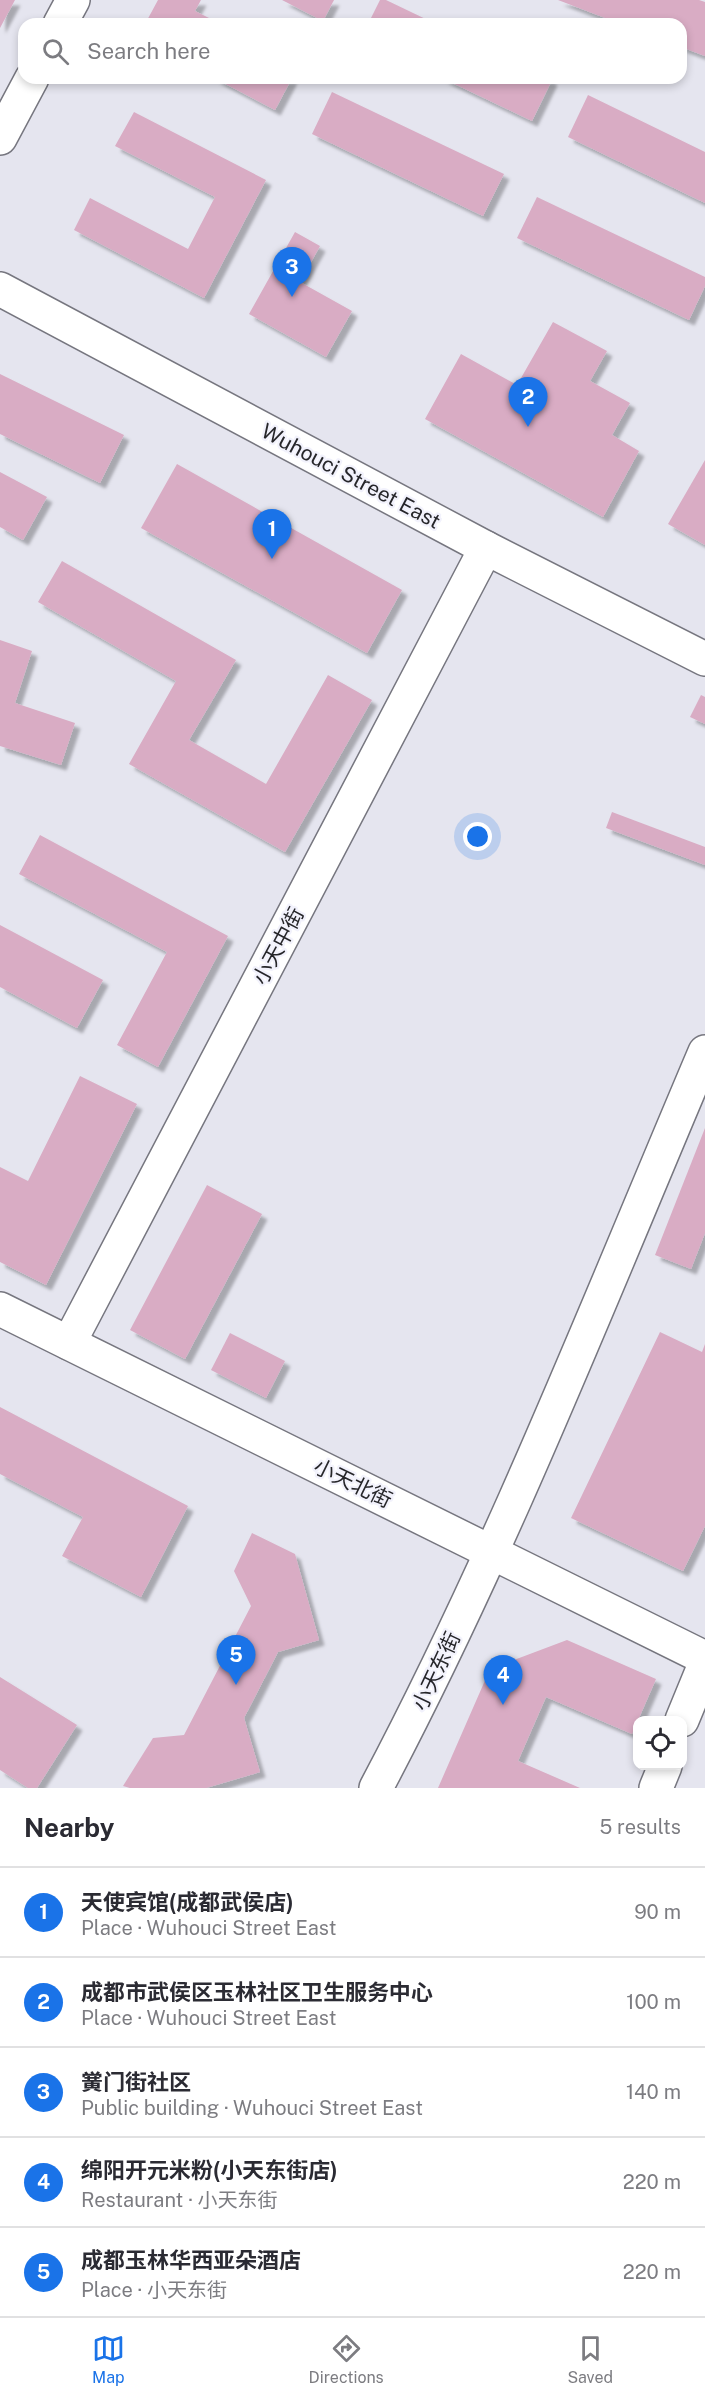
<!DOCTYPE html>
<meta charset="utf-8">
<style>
body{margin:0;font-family:"Public Sans","Noto Sans SC",sans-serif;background:#f7f7f7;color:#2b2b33}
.controls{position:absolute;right:18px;bottom:18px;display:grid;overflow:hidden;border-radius:12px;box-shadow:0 3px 9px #0003}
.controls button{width:54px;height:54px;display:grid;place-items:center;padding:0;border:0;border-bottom:2px solid #e1e1e2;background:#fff;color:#2b2b33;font:30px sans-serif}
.you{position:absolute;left:478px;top:837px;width:21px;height:21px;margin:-15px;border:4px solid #fff;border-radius:50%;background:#1a73e8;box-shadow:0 0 0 9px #1a73e833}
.badge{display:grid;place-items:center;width:39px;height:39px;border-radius:50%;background:#1a73e8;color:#fff;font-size:20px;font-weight:700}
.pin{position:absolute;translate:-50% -50px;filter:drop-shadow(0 2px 3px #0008)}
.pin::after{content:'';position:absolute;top:32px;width:21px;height:18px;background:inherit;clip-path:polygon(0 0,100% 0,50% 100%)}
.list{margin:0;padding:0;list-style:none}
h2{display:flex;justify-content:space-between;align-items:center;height:78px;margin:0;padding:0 24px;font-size:26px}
h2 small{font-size:20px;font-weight:400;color:#7c7c81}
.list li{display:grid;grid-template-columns:39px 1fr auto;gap:18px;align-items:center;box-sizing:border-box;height:90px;padding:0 24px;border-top:2px solid #e1e1e2}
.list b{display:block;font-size:22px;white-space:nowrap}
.list p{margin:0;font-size:20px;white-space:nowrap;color:#7c7c81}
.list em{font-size:20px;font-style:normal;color:#7c7c81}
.icon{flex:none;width:33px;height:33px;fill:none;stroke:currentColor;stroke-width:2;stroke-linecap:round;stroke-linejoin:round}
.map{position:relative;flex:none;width:705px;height:1788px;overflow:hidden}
.search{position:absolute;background:#fff;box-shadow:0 3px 9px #0003;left:18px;right:18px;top:18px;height:66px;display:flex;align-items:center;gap:15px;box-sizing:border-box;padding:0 21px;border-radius:18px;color:#7c7c81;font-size:22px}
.sheet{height:528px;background:#fff}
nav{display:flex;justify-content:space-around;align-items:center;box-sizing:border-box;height:84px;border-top:2px solid #e1e1e2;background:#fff;font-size:16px;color:#7c7c81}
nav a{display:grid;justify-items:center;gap:3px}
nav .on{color:#1a73e8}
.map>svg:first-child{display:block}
.building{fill:#d9acc4;filter:url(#shadow)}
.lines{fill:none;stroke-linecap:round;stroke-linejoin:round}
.minor-casing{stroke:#76767f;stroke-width:36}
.minor{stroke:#fff;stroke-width:33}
.labels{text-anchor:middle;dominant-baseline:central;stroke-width:4.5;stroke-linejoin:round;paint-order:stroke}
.street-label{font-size:21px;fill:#26262a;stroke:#f2f2fc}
</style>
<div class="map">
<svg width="705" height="1788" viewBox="0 0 705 1788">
<defs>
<filter id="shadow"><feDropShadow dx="5.5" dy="5.5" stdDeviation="1.5" flood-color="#0004"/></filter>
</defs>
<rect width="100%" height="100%" fill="#e5e5ef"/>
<g class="building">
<polygon points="0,0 15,0 0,28"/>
<polygon points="158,0 201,0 195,11 221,24 145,24"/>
<polygon points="282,0 334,0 323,21"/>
<polygon points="380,0 386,0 436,24 368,24"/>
<polygon points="558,0 699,0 705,2 705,56 681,47 681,24 621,24"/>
<polygon points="214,78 292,78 275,110"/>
<polygon points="442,78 549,78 552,80 532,121"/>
<polygon points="332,92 504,174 483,216 312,134"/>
<polygon points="588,95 705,152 705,203 568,137"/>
<polygon points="134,112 266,180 204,298 74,230 90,198 188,249 215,197 115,146"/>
<polygon points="537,197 705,277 705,286 689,320 517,238"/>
<polygon points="295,232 320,246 300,282 352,311 326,357 249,314"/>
<polygon points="553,322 607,351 590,381 630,403 612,435 639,451 603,517 425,419 461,354 517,385"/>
<polygon points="0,374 124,435 100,483 0,434"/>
<polygon points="705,460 705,545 668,524"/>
<polygon points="177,464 402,590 367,653 141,528"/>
<polygon points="0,472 47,497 23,540 0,527"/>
<polygon points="62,561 236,660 189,740 266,784 328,675 372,700 285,852 129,764 176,681 38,602"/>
<polygon points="0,640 32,651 15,703 75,723 61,765 0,746"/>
<polygon points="701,695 705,697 705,724 690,717"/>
<polygon points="612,812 705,847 705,865 606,828"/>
<polygon points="40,835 228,936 158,1067 117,1045 167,952 19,874"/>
<polygon points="0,925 103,980 77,1028 0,987"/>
<polygon points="80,1076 137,1104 46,1285 0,1262 0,1167 28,1181"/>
<polygon points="705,1128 705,1233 691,1269 655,1255"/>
<polygon points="207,1185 262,1214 185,1359 130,1330"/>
<polygon points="660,1332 702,1352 705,1344 705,1526 683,1571 571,1518"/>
<polygon points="230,1333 285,1361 266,1398 211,1370"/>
<polygon points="0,1407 188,1506 141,1597 62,1556 83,1517 0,1474"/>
<polygon points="252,1533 295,1554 319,1640 278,1652 244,1718 260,1772 206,1788 130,1788 123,1786 153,1738 184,1735 251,1606 234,1571"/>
<polygon points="567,1640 656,1679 632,1734 546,1697 518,1761 580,1788 438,1788 490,1669"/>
<polygon points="0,1677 77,1725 37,1788 28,1788 0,1770"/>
</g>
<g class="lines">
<g class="minor-casing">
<g id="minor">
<polyline points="60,24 73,0"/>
<polyline points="0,138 32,78"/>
<polyline points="0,289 486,548 705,659"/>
<polyline points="0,1309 705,1658"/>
<polyline points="69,1343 486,548"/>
<polyline points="682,1720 705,1664"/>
<path d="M376,1788C502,1550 600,1299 705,1052"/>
<polyline points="656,1788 665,1766"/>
</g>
</g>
<use href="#minor" class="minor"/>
</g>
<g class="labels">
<g class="street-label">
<text transform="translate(351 476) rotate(28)">Wuhouci Street East</text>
<text transform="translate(278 946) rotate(-62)">小天中街</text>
<text transform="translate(353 1483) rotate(26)">小天北街</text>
<text transform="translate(436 1671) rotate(-65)">小天东街</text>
</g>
</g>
</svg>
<div class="controls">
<button><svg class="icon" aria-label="locate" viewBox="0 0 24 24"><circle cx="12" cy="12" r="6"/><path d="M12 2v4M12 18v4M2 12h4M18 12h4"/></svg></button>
</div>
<div class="you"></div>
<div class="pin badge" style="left:272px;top:559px">1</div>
<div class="pin badge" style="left:528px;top:427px">2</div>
<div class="pin badge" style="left:292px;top:297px">3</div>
<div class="pin badge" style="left:503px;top:1705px">4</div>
<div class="pin badge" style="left:236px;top:1685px">5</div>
<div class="search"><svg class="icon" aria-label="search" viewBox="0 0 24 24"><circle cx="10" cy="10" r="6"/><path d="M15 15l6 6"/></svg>Search here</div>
</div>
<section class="sheet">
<h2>Nearby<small>5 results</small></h2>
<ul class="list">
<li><span class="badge">1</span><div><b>天使宾馆(成都武侯店)</b><p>Place · Wuhouci Street East</p></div><em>90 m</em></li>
<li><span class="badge">2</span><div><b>成都市武侯区玉林社区卫生服务中心</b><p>Place · Wuhouci Street East</p></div><em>100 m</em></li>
<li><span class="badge">3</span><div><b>黉门街社区</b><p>Public building · Wuhouci Street East</p></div><em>140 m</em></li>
<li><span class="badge">4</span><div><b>绵阳开元米粉(小天东街店)</b><p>Restaurant · 小天东街</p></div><em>220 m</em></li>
<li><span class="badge">5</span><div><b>成都玉林华西亚朵酒店</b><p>Place · 小天东街</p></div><em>220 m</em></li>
</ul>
</section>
<nav>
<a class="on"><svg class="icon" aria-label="map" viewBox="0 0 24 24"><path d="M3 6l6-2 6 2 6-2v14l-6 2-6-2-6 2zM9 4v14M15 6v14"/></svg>Map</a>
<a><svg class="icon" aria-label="directions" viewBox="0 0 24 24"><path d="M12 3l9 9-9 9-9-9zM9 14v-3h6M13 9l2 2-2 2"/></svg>Directions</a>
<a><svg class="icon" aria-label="saved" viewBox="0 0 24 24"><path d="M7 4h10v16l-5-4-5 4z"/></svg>Saved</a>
</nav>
